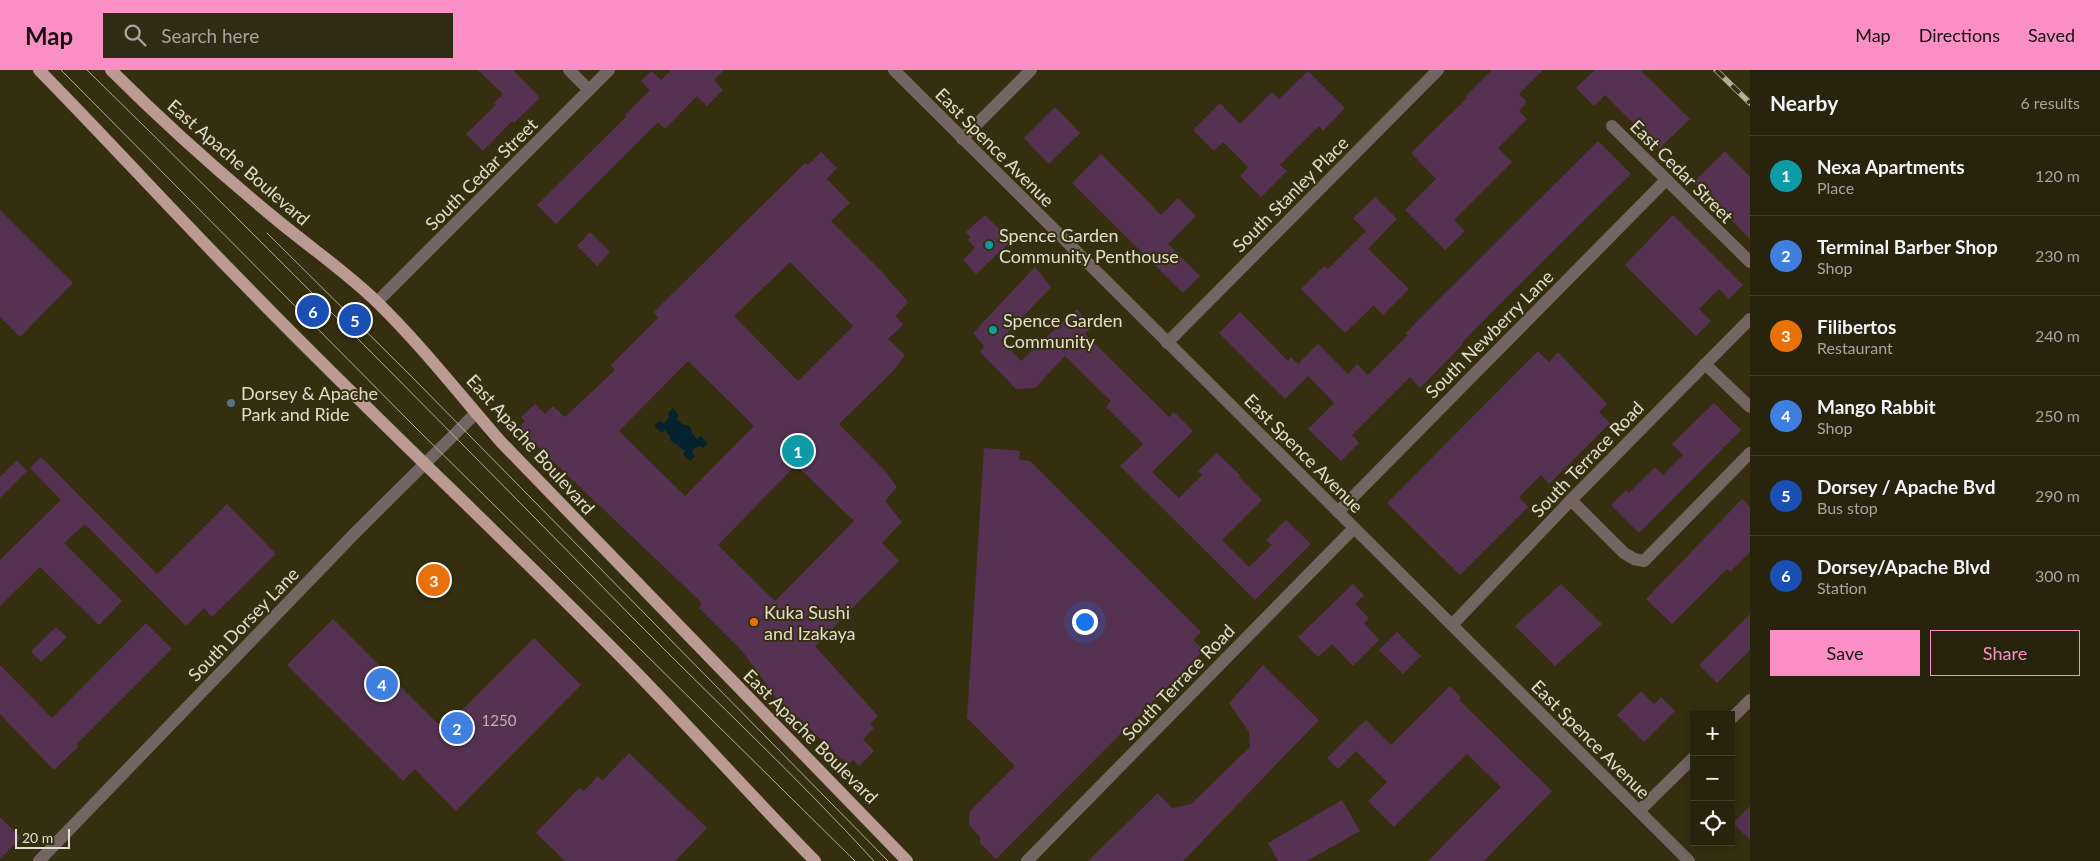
<!DOCTYPE html>
<meta charset="utf-8">
<style>
body{margin:0;font-family:Lato,sans-serif;background:#302b15;color:#f1f3f6}
.controls{position:absolute;right:15px;bottom:15px;display:grid;overflow:hidden;border-radius:0px;box-shadow:0 2px 12px #0003}
.controls button{width:45px;height:45px;display:grid;place-items:center;padding:0;border:0;border-bottom:1px solid #44402d;background:#28230c;color:#f1f3f6;font:25px sans-serif}
.scale{position:absolute;left:15px;bottom:12px;width:55px;box-sizing:border-box;padding-left:5px;border:2px solid #e1ddcc;border-top:0;font-size:14px;line-height:18px;white-space:nowrap;color:#e1ddcc;-webkit-text-stroke:4px #352f10;paint-order:stroke}
.you{position:absolute;left:1084px;top:551px;width:18px;height:18px;margin:-12px;border:4px solid #fff;border-radius:50%;background:#1a73e8;box-shadow:0 0 0 8px #1a73e833}
.badge{display:grid;place-items:center;width:32px;height:32px;border-radius:50%;background:#fb8fc5;color:#fff;font-size:16px;font-weight:700}
.pin{position:absolute;translate:-50% -50%;border:2px solid #fff;box-shadow:0 1px 5px #0006}
.list{margin:0;padding:0;list-style:none}
h2{display:flex;justify-content:space-between;align-items:center;height:65px;margin:0;padding:0 20px;font-size:21px}
h2 small{font-size:16px;font-weight:400;color:#a5a49d}
.list li{display:grid;grid-template-columns:32px 1fr auto;gap:15px;align-items:center;box-sizing:border-box;height:80px;padding:0 20px;border-top:1px solid #44402d}
.list b{display:block;font-size:19px;white-space:nowrap}
.list p{margin:0;font-size:16px;white-space:nowrap;color:#a5a49d}
.list em{font-size:16px;font-style:normal;color:#a5a49d}
.actions{display:flex;gap:10px;padding:15px 20px}
.actions a{flex:1;padding:11px 0;border:1px solid #fb8fc5;border-radius:0px;text-align:center;font-size:18px;color:#fb8fc5}
.actions .main{background:#fb8fc5;color:#111}
.icon{flex:none;width:28px;height:28px;fill:none;stroke:currentColor;stroke-width:2;stroke-linecap:round;stroke-linejoin:round}
.map{position:relative;flex:none;width:1750px;height:791px;overflow:hidden}
header{display:flex;align-items:center;gap:30px;box-sizing:border-box;height:70px;padding:0 25px;background:#fb8fc5;color:#111}
header strong{font-size:24px}
nav{display:flex;gap:28px;margin-inline-start:auto;font-size:18px}
.search{width:350px;height:45px;background:#302b15;display:flex;align-items:center;gap:12px;box-sizing:border-box;padding:0 18px;border-radius:0px;color:#a5a49d;font-size:19px}
main{display:flex}
aside{flex:1;background:#28230c}
.map>svg:first-child{display:block}
.water{fill:#05222f}
.building{fill:#553252;fill-rule:evenodd}
.lines{fill:none;stroke-linecap:round;stroke-linejoin:round}
.minor{stroke:#756562;stroke-width:12}
.major{stroke:#ba9a93;stroke-width:12}
.tram{stroke:#b2ad99;stroke-width:1}
.rail-casing{stroke:#b2ad99;stroke-width:5.5}
.rail{stroke:#352f10;stroke-width:4;stroke-dasharray:11;stroke-linecap:butt}
.culture-dot{fill:#0f9aa8;stroke:#352f10;stroke-width:2}
.service-dot{fill:#5c6f8a;stroke:#352f10;stroke-width:2}
.food-dot{fill:#e8710a;stroke:#352f10;stroke-width:2}
.labels{text-anchor:middle;dominant-baseline:central;stroke-width:4;stroke-linejoin:round;paint-order:stroke}
.number-label{font-size:15px;fill:#beb2ae}
.street-label{font-size:18px;fill:#e1ddcc;stroke:#352f10}
.poi-label{font-size:18px;fill:#e1ddcc;stroke:#352f10;text-anchor:start}
</style>
<header>
<strong>Map</strong>
<div class="search"><svg class="icon" aria-label="search" viewBox="0 0 24 24"><circle cx="10" cy="10" r="6"/><path d="M15 15l6 6"/></svg>Search here</div>
<nav><a>Map</a><a>Directions</a><a>Saved</a></nav>
</header>
<main>
<div class="map">
<svg width="1750" height="791" viewBox="0 0 1750 791">
<rect width="100%" height="100%" fill="#352f10"/>
<polygon class="water" points="673,338 679,345 676,348 682,354 690,356 692,363 697,369 701,366 708,373 703,378 700,376 694,378 692,384 695,386 690,391 683,384 685,381 670,370 670,366 665,360 662,363 654,356 659,351 664,353 669,348 668,343"/>
<g class="building">
<polygon points="478,0 513,0 540,28 514,53 512,51 483,81 466,64 496,35 494,33 503,24"/>
<polygon points="671,0 724,0 714,10 723,20 707,36 697,26 665,59 658,52 556,154 537,135 627,46 625,45 650,20 641,11 651,1 661,10"/>
<polygon points="1492,0 1543,0 1519,24 1527,32 1519,41 1527,49 1498,78 1512,92 1454,150 1465,161 1445,180 1405,140 1436,109 1411,83 1467,28 1466,26"/>
<polygon points="1595,0 1640,0 1690,49 1659,79 1605,25 1594,36 1576,18"/>
<polygon points="1308,1 1345,38 1323,61 1319,56 1280,95 1287,101 1261,127 1240,106 1248,97 1223,72 1214,81 1193,60 1220,33 1240,54 1272,22 1279,29"/>
<polygon points="1055,37 1080,63 1049,94 1024,68"/>
<polygon points="1598,71 1631,104 1489,245 1462,273 1463,274 1420,318 1410,307 1352,365 1359,373 1341,391 1308,359 1334,333 1308,306 1285,329 1219,263 1240,242 1288,291 1291,287 1298,294 1318,274 1348,304 1357,294 1368,305 1408,265 1406,263 1434,234"/>
<polygon points="1725,81 1750,107 1750,169 1694,112"/>
<path d="M821,82L837,98L827,109L850,133L831,151L882,202L908,232L896,246L903,255L888,269L905,285L893,301L839,354L886,402L897,417L885,431L902,452L882,473L899,491L815,576L878,646L870,654L874,658L863,669L874,681L859,696L853,690L849,694L843,689L842,690L796,645L794,646L766,618L768,616L742,581L699,538L702,533L518,358L525,351L521,347L535,334L545,344L553,336L565,347L615,300L611,295L658,248L654,242L805,93L808,95ZM790,192L853,256L798,311L734,246ZM688,291L754,356L685,426L619,361ZM796,395L854,451L775,531L718,475Z"/>
<polygon points="1101,84 1161,145 1178,128 1196,146 1168,174 1200,206 1183,223 1072,113"/>
<polygon points="1375,127 1397,149 1368,179 1409,219 1383,245 1374,235 1345,263 1301,219 1324,196 1328,199 1366,161 1353,148"/>
<polygon points="0,140 73,213 20,267 0,247"/>
<polygon points="985,145 1011,171 976,204 963,190 975,178 968,170 970,167 966,162"/>
<polygon points="1673,145 1743,215 1729,229 1719,219 1699,239 1711,251 1696,266 1625,195"/>
<polygon points="590,162 610,182 597,196 577,176"/>
<polygon points="1035,197 1051,217 1001,270 1021,291 1077,239 1092,257 1085,264 1169,347 1174,342 1193,361 1152,402 1179,428 1202,405 1198,401 1217,383 1240,405 1239,407 1262,430 1222,470 1249,497 1272,475 1266,470 1286,450 1311,474 1255,530 1120,396 1143,374 1106,337 1111,331 1065,286 1035,318 1016,319 980,282 984,276 973,263"/>
<polygon points="1538,281 1549,292 1558,282 1607,334 1599,342 1610,353 1549,414 1541,405 1519,427 1528,437 1460,505 1387,433"/>
<polygon points="1714,333 1741,360 1639,463 1611,435 1626,420 1629,423 1655,397 1663,405 1683,385 1672,374"/>
<polygon points="984,378 1020,381 1019,390 1030,391 1201,562 1193,570 1204,580 996,789 980,773 980,767 969,755 970,741 1015,696 967,648"/>
<polygon points="41,387 157,504 227,434 276,484 212,547 204,538 186,556 85,454 64,473 122,531 99,555 40,497 0,536 0,490 61,430 30,398"/>
<polygon points="17,390 27,401 0,428 0,407"/>
<polygon points="1742,429 1750,437 1750,482 1730,502 1727,499 1672,554 1646,529"/>
<polygon points="434,492 453,511 435,529 416,510"/>
<polygon points="1353,514 1364,525 1355,534 1369,548 1364,553 1379,570 1353,596 1332,574 1318,587 1298,567"/>
<polygon points="1561,514 1602,554 1555,596 1515,556"/>
<polygon points="1750,544 1750,580 1717,613 1699,595"/>
<polygon points="333,549 443,659 534,568 581,615 456,741 415,699 403,711 287,595"/>
<polygon points="146,553 172,579 77,674 79,676 54,700 0,644 0,595 52,648"/>
<polygon points="56,557 67,567 41,592 31,581"/>
<polygon points="1397,562 1421,586 1403,604 1379,580"/>
<polygon points="1263,595 1319,650 1183,791 1088,791 1158,723 1172,738 1191,734 1250,677 1249,662 1229,633"/>
<polygon points="1450,616 1461,628 1459,630 1552,721 1484,791 1428,791 1501,717 1467,684 1394,757 1368,731 1387,712 1356,681 1338,699 1327,688 1366,650 1391,675"/>
<polygon points="1641,621 1654,634 1661,627 1675,641 1644,672 1617,645"/>
<polygon points="629,683 707,758 675,791 565,791 536,763 579,718 584,721 598,706 602,711"/>
<polygon points="1342,730 1360,761 1307,791 1278,791 1268,773"/>
<polygon points="1750,736 1750,770 1733,753"/>
<polygon points="0,747 21,768 0,789"/>
</g>
<g class="lines">
<g class="minor">
<polyline points="569,0 589,20"/>
<polyline points="894,0 1689,791"/>
<polyline points="1612,56 1750,192"/>
<polyline points="962,69 1031,0"/>
<polyline points="377,232 609,0"/>
<polyline points="1167,273 1438,0"/>
<polyline points="1705,294 1750,337"/>
<polyline points="1571,430 1624,483 1634,489 1644,491 1750,383"/>
<polyline points="1338,442 1666,110"/>
<polyline points="1452,555 1571,430 1750,249"/>
<polyline points="1731,649 1750,630"/>
<polyline points="1639,741 1694,687"/>
<polyline points="39,791 356,462 476,343"/>
<polyline points="1027,791 1354,458"/>
</g>
<g class="major">
<path d="M39,0C108,70 174,143 243,213C369,343 501,465 627,593C691,658 751,726 815,791"/>
<path d="M111,0C164,53 220,103 277,150C311,178 346,202 377,232C422,276 460,325 501,372L907,791"/>
</g>
<g class="tram">
<polyline points="61,0 416,358 855,791"/>
<path d="M87,0C273,182 455,366 637,552C716,632 798,708 874,791"/>
<polyline points="267,163 411,306 888,791"/>
</g>
<g class="rail-casing">
<polyline id="rail" points="1716,0 1750,33"/>
</g>
<use href="#rail" class="rail"/>
</g>
<g class="culture-dot">
<circle cx="989" cy="175" r="5"/>
<circle cx="993" cy="260" r="5"/>
</g>
<circle class="service-dot" cx="231" cy="333" r="5"/>
<circle class="food-dot" cx="754" cy="552" r="5"/>
<g class="labels">
<g class="number-label">
<text x="499" y="650">1250</text>
</g>
<g class="street-label">
<text transform="translate(995 77) rotate(45)">East Spence Avenue</text>
<text transform="translate(239 92) rotate(41)">East Apache Boulevard</text>
<text transform="translate(1682 101) rotate(45)">East Cedar Street</text>
<text transform="translate(481 104) rotate(-45)">South Cedar Street</text>
<text transform="translate(1290 124) rotate(-45)">South Stanley Place</text>
<text transform="translate(1489 264) rotate(-45)">South Newberry Lane</text>
<text transform="translate(531 374) rotate(48)">East Apache Boulevard</text>
<text transform="translate(1304 383) rotate(45)">East Spence Avenue</text>
<text transform="translate(1587 389) rotate(-46)">South Terrace Road</text>
<text transform="translate(243 554) rotate(-46)">South Dorsey Lane</text>
<text transform="translate(1178 612) rotate(-46)">South Terrace Road</text>
<text transform="translate(811 666) rotate(45)">East Apache Boulevard</text>
<text transform="translate(1591 669) rotate(45)">East Spence Avenue</text>
</g>
<g class="poi-label">
<text x="999" y="165">Spence Garden<tspan x="999" dy="21">Community Penthouse</tspan></text>
<text x="1003" y="250">Spence Garden<tspan x="1003" dy="21">Community</tspan></text>
<text x="241" y="323">Dorsey &amp; Apache<tspan x="241" dy="21">Park and Ride</tspan></text>
<text x="764" y="542">Kuka Sushi<tspan x="764" dy="21">and Izakaya</tspan></text>
</g>
</g>
</svg>
<div class="controls">
<button>+</button>
<button>−</button>
<button><svg class="icon" aria-label="locate" viewBox="0 0 24 24"><circle cx="12" cy="12" r="6"/><path d="M12 2v4M12 18v4M2 12h4M18 12h4"/></svg></button>
</div>
<div class="scale">20 m</div>
<div class="you"></div>
<div class="pin badge" style="left:798px;top:381px;background:#0f9aa8">1</div>
<div class="pin badge" style="left:457px;top:658px;background:#3f7fe0">2</div>
<div class="pin badge" style="left:434px;top:510px;background:#e8710a">3</div>
<div class="pin badge" style="left:382px;top:614px;background:#3f7fe0">4</div>
<div class="pin badge" style="left:355px;top:250px;background:#1a4fb4">5</div>
<div class="pin badge" style="left:313px;top:241px;background:#1a4fb4">6</div>
</div>
<aside>
<h2>Nearby<small>6 results</small></h2>
<ul class="list">
<li><span class="badge" style="background:#0f9aa8">1</span><div><b>Nexa Apartments</b><p>Place</p></div><em>120 m</em></li>
<li><span class="badge" style="background:#3f7fe0">2</span><div><b>Terminal Barber Shop</b><p>Shop</p></div><em>230 m</em></li>
<li><span class="badge" style="background:#e8710a">3</span><div><b>Filibertos</b><p>Restaurant</p></div><em>240 m</em></li>
<li><span class="badge" style="background:#3f7fe0">4</span><div><b>Mango Rabbit</b><p>Shop</p></div><em>250 m</em></li>
<li><span class="badge" style="background:#1a4fb4">5</span><div><b>Dorsey / Apache Bvd</b><p>Bus stop</p></div><em>290 m</em></li>
<li><span class="badge" style="background:#1a4fb4">6</span><div><b>Dorsey/Apache Blvd</b><p>Station</p></div><em>300 m</em></li>
</ul>
<div class="actions"><a class="main">Save</a><a>Share</a></div>
</aside>
</main>
